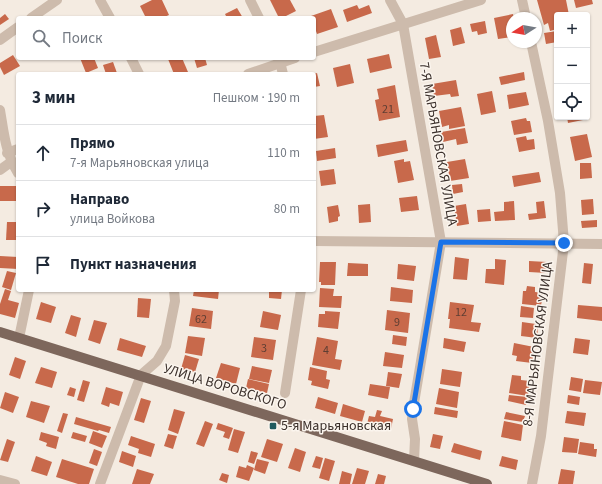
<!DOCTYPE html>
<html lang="ru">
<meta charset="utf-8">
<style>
body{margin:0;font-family:"Source Sans 3",sans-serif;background:#f2f2f3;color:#1f2937}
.controls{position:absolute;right:12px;top:12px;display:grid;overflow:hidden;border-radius:4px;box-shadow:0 1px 3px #0004}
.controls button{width:36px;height:36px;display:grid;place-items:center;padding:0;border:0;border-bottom:1px solid #e0e1e3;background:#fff;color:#1f2937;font:20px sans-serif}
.compass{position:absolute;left:506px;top:12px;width:36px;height:36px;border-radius:50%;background:#fff;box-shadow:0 1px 3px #0004;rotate:259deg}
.stop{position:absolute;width:12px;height:12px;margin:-9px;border:3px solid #1a73e8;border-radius:50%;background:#fff}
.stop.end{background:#1a73e8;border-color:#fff;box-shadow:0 1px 4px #0008}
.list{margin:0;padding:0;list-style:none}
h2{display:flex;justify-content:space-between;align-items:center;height:52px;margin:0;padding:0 16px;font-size:17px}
h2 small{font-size:13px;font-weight:400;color:#747a83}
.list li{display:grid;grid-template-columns:26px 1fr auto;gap:12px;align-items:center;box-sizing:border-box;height:56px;padding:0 16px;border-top:1px solid #e0e1e3}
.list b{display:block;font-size:15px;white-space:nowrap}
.list p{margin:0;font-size:13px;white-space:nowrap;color:#747a83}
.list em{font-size:13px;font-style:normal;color:#747a83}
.icon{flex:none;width:22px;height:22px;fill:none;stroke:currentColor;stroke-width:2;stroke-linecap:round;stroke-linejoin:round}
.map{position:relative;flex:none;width:602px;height:484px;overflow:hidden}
.search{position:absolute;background:#fff;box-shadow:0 1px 3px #0004;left:16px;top:16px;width:300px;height:44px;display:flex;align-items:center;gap:10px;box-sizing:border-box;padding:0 14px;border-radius:4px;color:#747a83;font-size:15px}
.panel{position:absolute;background:#fff;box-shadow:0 1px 3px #0004;left:16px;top:72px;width:300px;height:220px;border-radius:4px}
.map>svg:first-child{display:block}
.building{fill:#c8694b}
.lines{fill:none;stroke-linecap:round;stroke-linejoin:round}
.street{stroke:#cdbbac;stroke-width:10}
.primary{stroke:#7d675c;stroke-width:10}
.route{stroke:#1a73e8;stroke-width:5}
.poi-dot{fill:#1f5a5e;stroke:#fbf5ee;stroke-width:1.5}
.labels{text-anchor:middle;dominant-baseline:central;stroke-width:3;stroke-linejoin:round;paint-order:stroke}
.number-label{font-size:12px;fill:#5e3e33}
.street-label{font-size:14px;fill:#3b302b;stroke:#fbf5ee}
.poi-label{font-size:14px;fill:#3b302b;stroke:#fbf5ee;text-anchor:start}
</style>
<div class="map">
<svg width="602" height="484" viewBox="0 0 602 484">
<rect width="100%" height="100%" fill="#f4ebe1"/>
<g class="building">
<polygon points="152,0 162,0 169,15 162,18 146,18 140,6"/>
<polygon points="270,0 290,0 296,11 282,18 279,18"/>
<polygon points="537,0 566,0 569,15 557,15 557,29 550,31 548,23 544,25"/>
<polygon points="574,0 592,0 593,4 576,8"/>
<polygon points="357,5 359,9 369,5 372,13 347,22 343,10"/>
<polygon points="237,8 243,18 227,18 225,14"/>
<polygon points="331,9 338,27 317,34 314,25 314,18 312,18 311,16"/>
<polygon points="5,14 9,19 0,25 0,18"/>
<polygon points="513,14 514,18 512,18 512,37 498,39 494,18"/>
<polygon points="485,21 487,33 478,35 477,31 472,32 470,24"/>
<polygon points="461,27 465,43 453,46 450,30"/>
<polygon points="557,31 557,42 546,44 544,33"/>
<polygon points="436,35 441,57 429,59 425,38"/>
<polygon points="389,54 392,68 370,73 367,59"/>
<polygon points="13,55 20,66 4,75 0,67 0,63"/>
<polygon points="80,58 94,58 98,68 86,73"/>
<polygon points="172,58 182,58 188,72 182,74 174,74 168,59"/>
<polygon points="194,58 205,58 207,65 197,68"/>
<polygon points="113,62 117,73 106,74 103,65"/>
<polygon points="350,64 354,83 337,87 333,68"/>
<polygon points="524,72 525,80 501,85 499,77"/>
<polygon points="317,73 320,86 314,87 314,74"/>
<polygon points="456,80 459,96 451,97 450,94 434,96 432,84"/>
<polygon points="395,85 400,117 379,121 375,100 379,99 377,89"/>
<polygon points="492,91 496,112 481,115 477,94"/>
<polygon points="526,92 529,105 509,109 507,95"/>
<polygon points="461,107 465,126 449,129 449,125 442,127 439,111"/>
<polygon points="324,115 328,137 314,139 314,116"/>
<polygon points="567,117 583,117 583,120 568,123"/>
<polygon points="526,118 527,121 530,121 532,132 514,135 511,121"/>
<polygon points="465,128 468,143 457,145 456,139 443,142 441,132"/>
<polygon points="587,134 592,157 575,161 570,137"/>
<polygon points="526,136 527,140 534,139 535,149 519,152 516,138"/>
<polygon points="406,140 408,151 378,157 376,145"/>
<polygon points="335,148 336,158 317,161 316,151"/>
<polygon points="404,159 404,162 410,161 414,180 398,183 394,161"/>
<polygon points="465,159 469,178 450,181 447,162"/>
<polygon points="580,163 591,163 592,178 580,179"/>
<polygon points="334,169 336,184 321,186 319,171"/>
<polygon points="539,172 541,182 514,187 512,176"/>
<polygon points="462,184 463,192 453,194 452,185"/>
<rect x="0" y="186" width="18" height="15"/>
<polygon points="417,196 419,210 401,212 399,198"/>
<polygon points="593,199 594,214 582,215 581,200"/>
<polygon points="514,201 515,220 495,221 494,212 504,211 504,202"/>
<polygon points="544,201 546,218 529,220 528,214 537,213 536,202"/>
<polygon points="370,204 371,222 359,223 358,205"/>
<polygon points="466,204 469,224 457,226 454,206"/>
<polygon points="338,205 340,216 338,217 338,221 329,223 327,207"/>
<polygon points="490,209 491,221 478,222 477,210"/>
<polygon points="597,220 597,227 582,228 581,221"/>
<polygon points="7,222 18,222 18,240 6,240"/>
<polygon points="0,256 18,257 18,269 0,268"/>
<polygon points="455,257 469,259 467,280 453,279"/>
<polygon points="495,259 506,260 504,285 485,283 486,269 495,269"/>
<polygon points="529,261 547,262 546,273 529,272"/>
<polygon points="320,262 336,262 335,285 321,285 321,282 319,282"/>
<polygon points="348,263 368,264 368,276 347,276"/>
<polygon points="584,263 593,264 591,284 582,283"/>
<polygon points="398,264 416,266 414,281 397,279"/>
<polygon points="7,271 16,273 11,290 2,287"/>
<polygon points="527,286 535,287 535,292 543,293 541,306 522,304 523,291 526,291"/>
<polygon points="391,287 413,290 412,303 390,301"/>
<polygon points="320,288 334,289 333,296 342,296 341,308 319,307"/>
<polygon points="5,289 11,291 8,300 19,303 15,318 0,314 0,304"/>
<polygon points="194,290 219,290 218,299 193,296"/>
<polygon points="269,290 282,290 281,299 269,298"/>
<polygon points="138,298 151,299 149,318 137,317"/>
<polygon points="41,302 56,307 51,323 36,319"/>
<polygon points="450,302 474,305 471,322 481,323 479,332 449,328 450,319 448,319"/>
<polygon points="578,305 602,307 602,321 577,318"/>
<polygon points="521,306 534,308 533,318 520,317"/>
<polygon points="192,308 213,311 211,329 189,326"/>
<polygon points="387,310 410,313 408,333 385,330"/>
<polygon points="263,311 281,315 278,330 260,327"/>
<polygon points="325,311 340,312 338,329 318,327 319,314 325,314"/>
<polygon points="71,315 81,318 76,337 65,333"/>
<polygon points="94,320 107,323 100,344 88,340"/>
<polygon points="522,322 536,324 536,326 538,327 537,338 521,336"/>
<polygon points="393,335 407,337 406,346 392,344"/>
<polygon points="188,336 205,338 202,356 185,353"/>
<polygon points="254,337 276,340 273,360 251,357"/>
<polygon points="317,337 338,341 335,359 342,360 340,370 312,365"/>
<polygon points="120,338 146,346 142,357 117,350"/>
<polygon points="444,338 466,342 464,352 443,348"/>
<polygon points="575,338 590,340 588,355 573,353"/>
<polygon points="514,343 534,347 532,363 516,361 517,356 512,355"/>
<polygon points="385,352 404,355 402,368 383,366"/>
<polygon points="185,355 199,359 195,372 181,369"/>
<polygon points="15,357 26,361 20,379 9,375"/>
<polygon points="221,363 240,368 236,384 216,378"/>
<polygon points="252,366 272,370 269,383 249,379"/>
<polygon points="41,367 57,372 52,388 35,383"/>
<polygon points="310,367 327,371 326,379 330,380 328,389 311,385 312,381 308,380"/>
<polygon points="442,369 462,372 460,387 440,384"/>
<polygon points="388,372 402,374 399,388 386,386"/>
<polygon points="512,375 521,376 521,380 530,381 528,396 509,393"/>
<polygon points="571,377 583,379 581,392 569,390"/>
<polygon points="248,379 269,384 267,393 246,388"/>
<polygon points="83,380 90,382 84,402 77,400"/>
<polygon points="585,380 602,382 600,395 583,393"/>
<polygon points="370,384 390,387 388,399 368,395"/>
<polygon points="70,387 76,389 74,397 67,395"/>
<polygon points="106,387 123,392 119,406 110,403 109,407 101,404"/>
<polygon points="439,388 459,392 457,408 436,404"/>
<polygon points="5,392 19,397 13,413 0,408"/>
<polygon points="509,395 527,397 526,405 508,401"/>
<polygon points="568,395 580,397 579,405 567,403"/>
<polygon points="318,397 338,403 335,414 315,408"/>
<polygon points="141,398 151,401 144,423 134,420"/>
<polygon points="31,401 50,406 44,423 26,417"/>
<polygon points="343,404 365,411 362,422 340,416"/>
<polygon points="435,407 458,411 457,418 434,414"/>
<polygon points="174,409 185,412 178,434 168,430"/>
<polygon points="377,410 382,411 380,416 393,419 391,429 378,426 379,421 377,427 367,424 369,416 375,417"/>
<polygon points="567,411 586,413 584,426 565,423"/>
<polygon points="506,412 525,416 523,422 504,419"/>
<polygon points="63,413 68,414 62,433 57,431"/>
<polygon points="76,417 111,427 109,433 99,430 98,431 74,424"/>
<polygon points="205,421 213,424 204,447 196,444"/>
<polygon points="504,421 523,425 521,441 501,437"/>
<polygon points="218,423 233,428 229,439 223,437 225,432 216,429"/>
<polygon points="234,429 245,432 238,453 228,450"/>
<polygon points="93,431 107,436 102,448 89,443"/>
<polygon points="41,432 59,437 56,449 46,446 47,443 39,440"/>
<polygon points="73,432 87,436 85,442 71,438"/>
<polygon points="168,434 177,436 173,449 164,446"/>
<polygon points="433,434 443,436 440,449 430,447"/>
<polygon points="131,436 155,444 151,457 138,453 139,449 128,445"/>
<polygon points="564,437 579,439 577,453 562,452"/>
<polygon points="7,439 15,442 8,462 0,460"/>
<polygon points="267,439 283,444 277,462 261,457"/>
<polygon points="580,442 594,444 594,449 597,449 596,457 578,454"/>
<polygon points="454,443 482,451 480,460 451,452"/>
<polygon points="295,448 306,452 300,472 288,468"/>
<polygon points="94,449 102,452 97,466 89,463"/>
<polygon points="122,451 136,456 133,467 119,462"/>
<polygon points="251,451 258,453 254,464 248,462"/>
<polygon points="36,456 52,462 47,476 31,471"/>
<polygon points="316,456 323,458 320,469 312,467"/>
<polygon points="502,456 518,460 516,470 499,466"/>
<polygon points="325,458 335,461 329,481 319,478"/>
<polygon points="62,459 94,469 89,484 78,484 56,477"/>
<polygon points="257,459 269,462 265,474 254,470"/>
<polygon points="247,465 254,468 249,481 236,477 239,466 246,468"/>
<polygon points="357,468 369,471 365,484 352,484"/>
<polygon points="137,469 154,474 150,484 132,484"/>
<polygon points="561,469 575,471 573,484 558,484"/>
<polygon points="342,471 352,474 350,484 339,484"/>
<polygon points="222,473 229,475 227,483 219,480"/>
<polygon points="378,474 386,476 384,484 375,484"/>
</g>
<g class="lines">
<g class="street">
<polyline points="100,0 110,18"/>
<polyline points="250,0 259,18"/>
<polyline points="390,0 403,24 441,242 413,409 412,419 415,439 414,461"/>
<polyline points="522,0 526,18"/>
<polyline points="31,18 57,0"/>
<polyline points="0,40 18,27"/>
<polyline points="531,42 548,121 560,193 564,243 541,436 532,484"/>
<polyline points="314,52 481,0"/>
<polyline points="131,58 139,74"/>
<polyline points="279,58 283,74"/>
<polyline points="248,74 295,58"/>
<path d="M0,110C4,133 5,152 18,173"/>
<polyline points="7,153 18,149"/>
<polyline points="0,170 11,162"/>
<polyline points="314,241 602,244"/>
<polyline points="19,338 29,290"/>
<polyline points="285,393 301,290"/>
<polyline points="0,480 15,484"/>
<polyline points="100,484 141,375 157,361 166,346 175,301 174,290"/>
</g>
<polyline class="primary" points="0,332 487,484"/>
</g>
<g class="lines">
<polyline class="route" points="413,409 441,242 564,243"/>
</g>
<rect class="poi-dot" x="269" y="422" width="8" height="8" rx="2"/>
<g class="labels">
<g class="number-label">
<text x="388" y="109">21</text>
<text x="461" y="312">12</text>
<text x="201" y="319">62</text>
<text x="397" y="322">9</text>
<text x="264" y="348">3</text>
<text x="326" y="350">4</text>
</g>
<g class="street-label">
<text transform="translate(438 144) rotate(80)">7-Я МАРЬЯНОВСКАЯ УЛИЦА</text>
<text transform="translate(538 344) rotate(-83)">8-Я МАРЬЯНОВСКАЯ УЛИЦА</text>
<text transform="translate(225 387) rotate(17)">УЛИЦА ВОРОВСКОГО</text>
</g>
<g class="poi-label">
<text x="281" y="426">5-я Марьяновская</text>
</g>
</g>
</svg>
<div class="controls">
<button>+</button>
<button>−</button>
<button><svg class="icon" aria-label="locate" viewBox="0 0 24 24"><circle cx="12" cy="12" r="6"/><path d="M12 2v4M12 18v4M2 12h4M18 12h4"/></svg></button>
</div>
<svg class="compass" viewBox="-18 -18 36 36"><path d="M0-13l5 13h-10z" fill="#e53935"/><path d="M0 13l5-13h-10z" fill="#747a83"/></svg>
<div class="stop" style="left:413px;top:409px"></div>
<div class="stop end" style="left:564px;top:243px"></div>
<div class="search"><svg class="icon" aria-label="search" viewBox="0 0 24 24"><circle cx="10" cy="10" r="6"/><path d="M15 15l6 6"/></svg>Поиск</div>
<section class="panel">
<h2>3 мин<small>Пешком · 190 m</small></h2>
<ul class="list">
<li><svg class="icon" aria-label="ahead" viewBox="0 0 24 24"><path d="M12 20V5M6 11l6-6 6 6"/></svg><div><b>Прямо</b><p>7-я Марьяновская улица</p></div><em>110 m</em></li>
<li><svg class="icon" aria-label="right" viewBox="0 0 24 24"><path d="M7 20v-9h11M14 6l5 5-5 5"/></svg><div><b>Направо</b><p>улица Войкова</p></div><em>80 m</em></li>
<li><svg class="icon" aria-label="arrive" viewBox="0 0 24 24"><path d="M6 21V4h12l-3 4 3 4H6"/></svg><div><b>Пункт назначения</b></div></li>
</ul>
</section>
</div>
